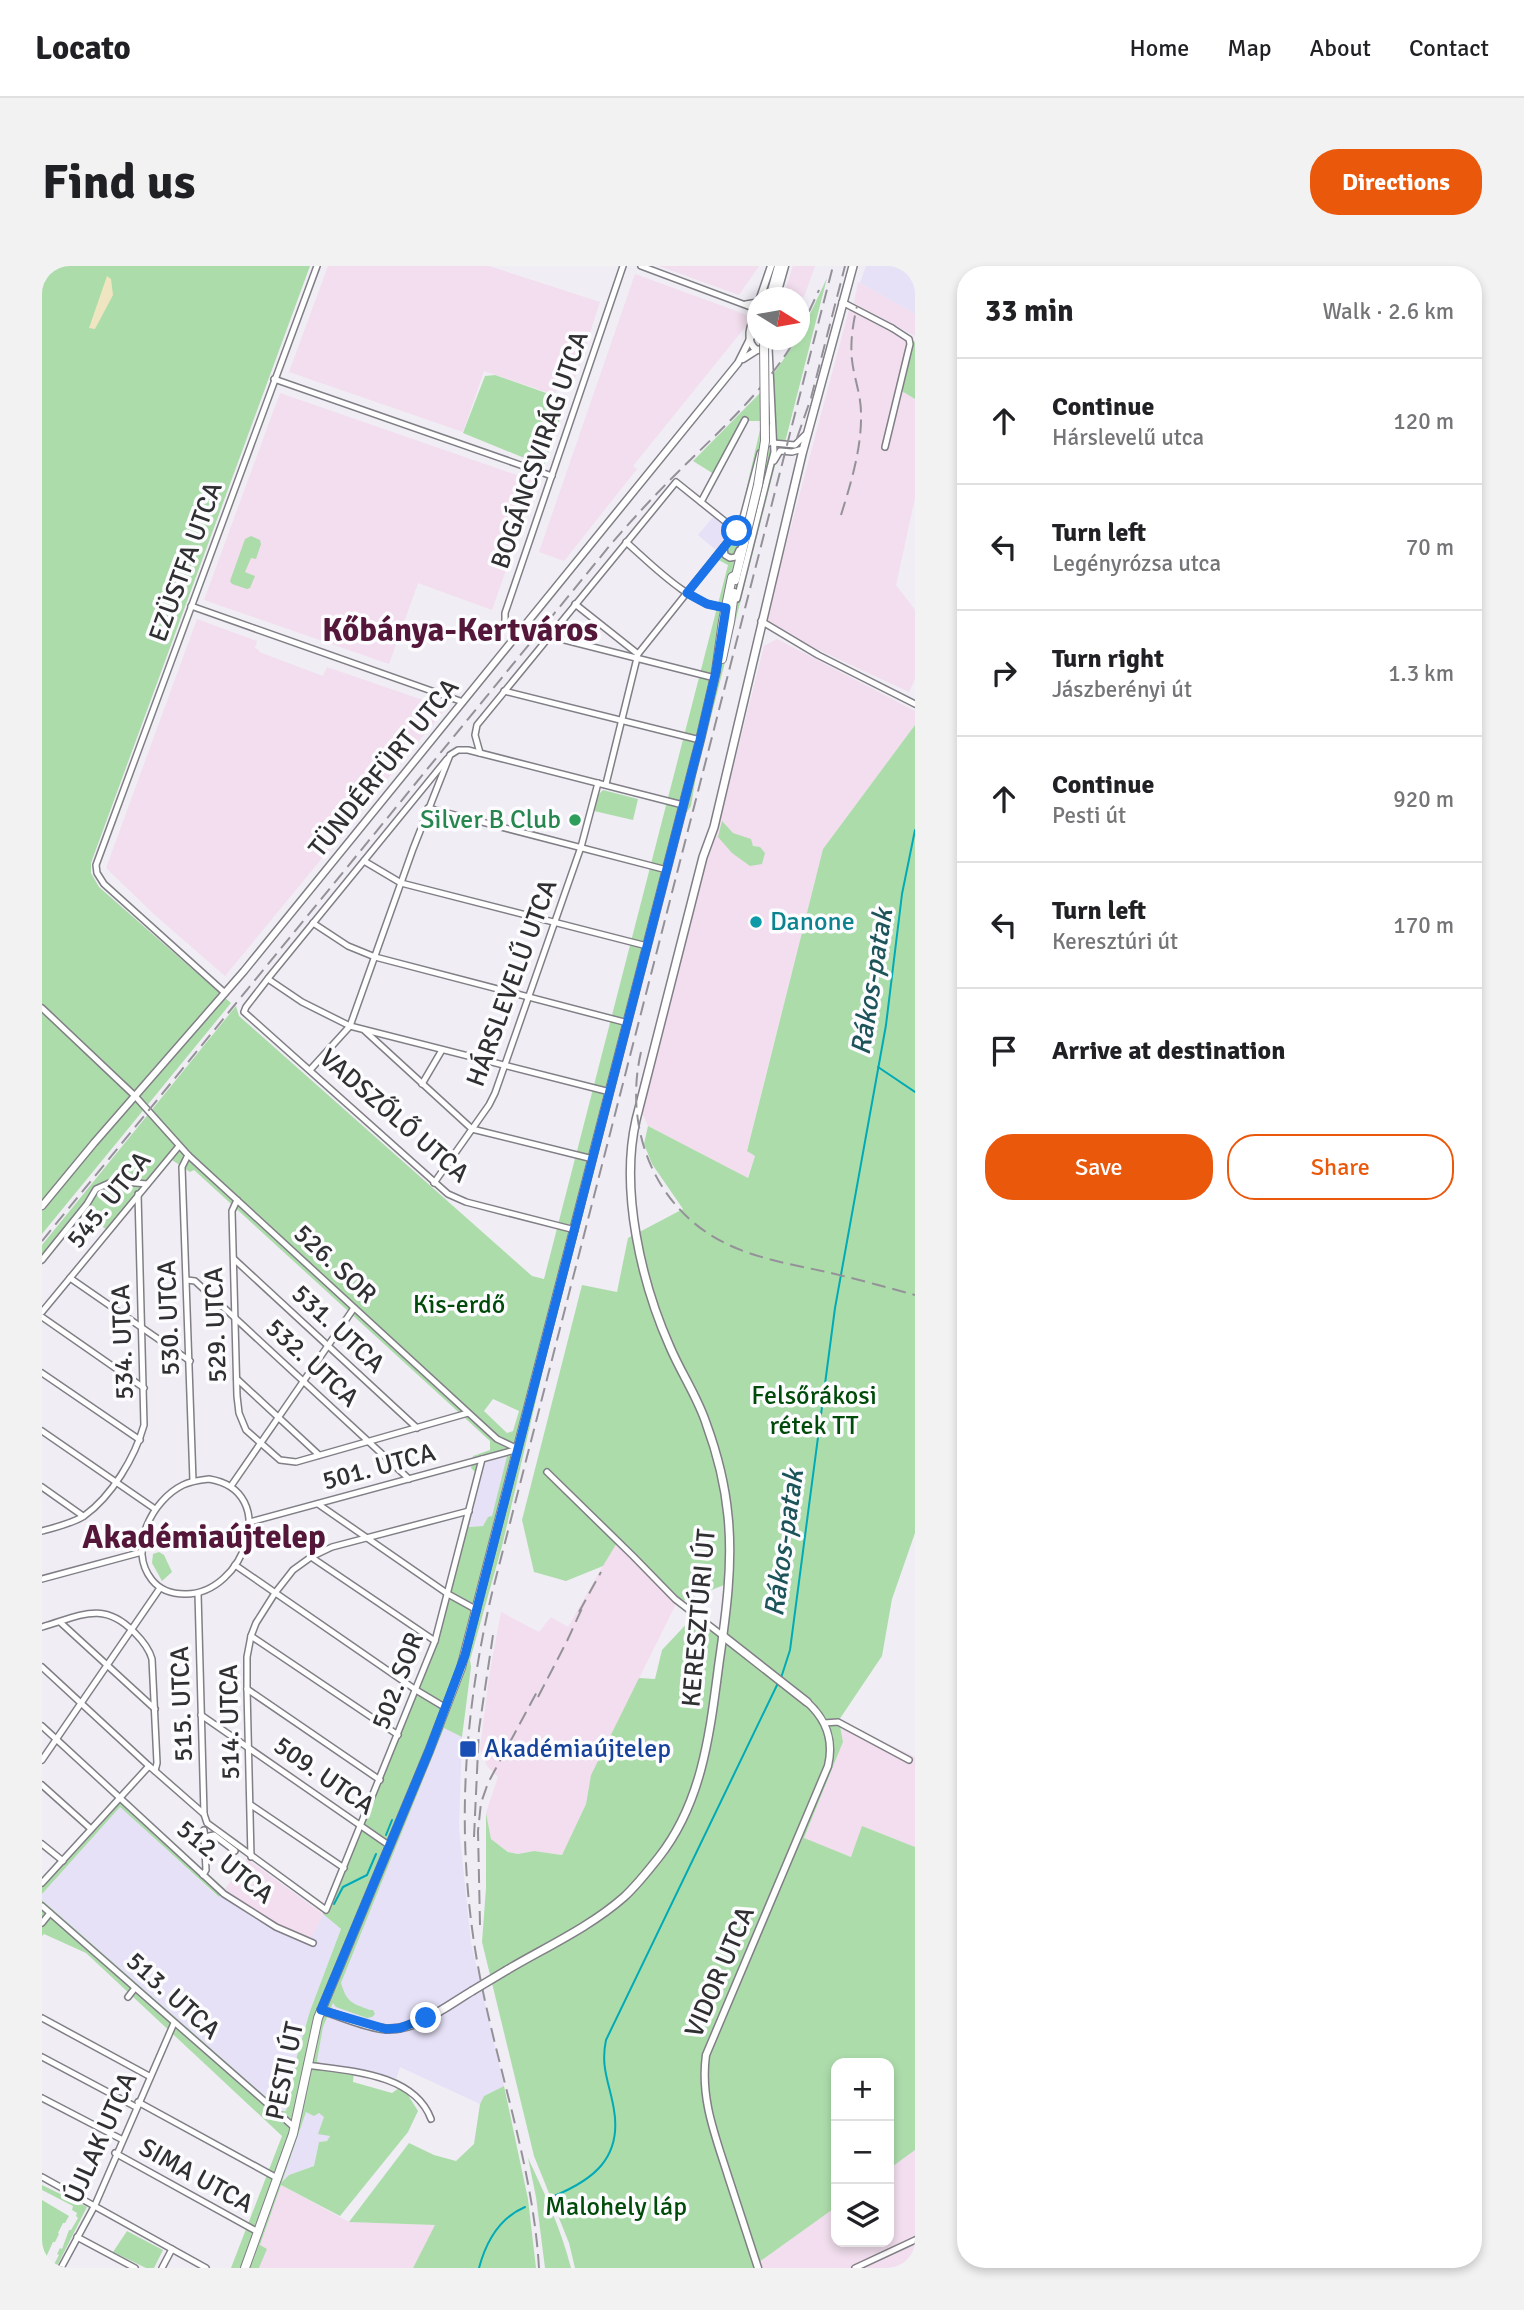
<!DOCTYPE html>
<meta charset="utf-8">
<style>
body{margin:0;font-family:Signika,sans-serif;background:#f2f2f2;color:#202124}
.controls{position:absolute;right:21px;bottom:21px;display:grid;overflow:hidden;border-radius:14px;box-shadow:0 4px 10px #0003}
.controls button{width:63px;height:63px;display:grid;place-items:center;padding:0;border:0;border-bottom:2px solid #e0e0e0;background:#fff;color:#202124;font:35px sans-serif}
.compass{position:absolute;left:705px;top:21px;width:63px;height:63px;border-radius:50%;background:#fff;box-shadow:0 4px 10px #0003;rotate:101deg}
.stop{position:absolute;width:21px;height:21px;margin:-16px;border:5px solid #1a73e8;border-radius:50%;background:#fff}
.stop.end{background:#1a73e8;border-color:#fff;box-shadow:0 2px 7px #0008}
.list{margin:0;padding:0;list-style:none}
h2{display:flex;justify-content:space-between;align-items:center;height:91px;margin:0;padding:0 28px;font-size:30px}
h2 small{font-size:23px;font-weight:400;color:#757577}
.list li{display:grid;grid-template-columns:46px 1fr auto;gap:21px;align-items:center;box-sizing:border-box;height:126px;padding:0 28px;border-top:2px solid #e0e0e0}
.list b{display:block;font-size:26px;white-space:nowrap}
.list p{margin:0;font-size:23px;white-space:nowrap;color:#757577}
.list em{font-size:23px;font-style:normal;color:#757577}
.actions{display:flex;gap:14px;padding:21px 28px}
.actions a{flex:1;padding:16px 0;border:2px solid #ea580c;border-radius:28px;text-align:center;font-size:24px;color:#ea580c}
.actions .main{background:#ea580c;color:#fff}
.icon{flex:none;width:38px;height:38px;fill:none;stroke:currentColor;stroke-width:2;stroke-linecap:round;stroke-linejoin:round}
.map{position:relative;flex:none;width:873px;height:2002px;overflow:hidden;border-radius:28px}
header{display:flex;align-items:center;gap:42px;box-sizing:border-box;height:98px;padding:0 35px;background:#fff;border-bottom:2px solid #e0e0e0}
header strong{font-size:33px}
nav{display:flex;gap:38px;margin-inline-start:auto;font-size:24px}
.intro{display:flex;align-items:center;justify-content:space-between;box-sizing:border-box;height:168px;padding:0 42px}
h1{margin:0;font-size:49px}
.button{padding:18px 32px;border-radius:28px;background:#ea580c;color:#fff;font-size:24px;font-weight:700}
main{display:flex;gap:42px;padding:0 42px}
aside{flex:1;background:#fff;border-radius:28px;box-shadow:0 4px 10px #0003}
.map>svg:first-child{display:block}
.commercial{fill:#e6e1f7}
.industrial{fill:#f2deee}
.green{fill:#addcab;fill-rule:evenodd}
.sand{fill:#efe5c0}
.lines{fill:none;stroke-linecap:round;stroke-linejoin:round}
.stream{stroke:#00aab7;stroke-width:2}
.minor-casing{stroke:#817f86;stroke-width:8}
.tertiary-casing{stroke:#817f86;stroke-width:9}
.secondary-casing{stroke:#817f86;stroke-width:10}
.primary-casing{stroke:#817f86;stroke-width:10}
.minor{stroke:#fff;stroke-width:5}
.tertiary{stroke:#fff;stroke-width:6}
.secondary{stroke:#fff;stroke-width:7}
.primary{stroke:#fff;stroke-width:8}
.rail{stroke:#949298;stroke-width:2;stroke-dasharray:14 7;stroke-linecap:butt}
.secondary-bridge-casing{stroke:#817f86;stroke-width:10;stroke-linecap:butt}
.primary-bridge-casing{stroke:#817f86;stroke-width:10;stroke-linecap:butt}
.secondary-bridge{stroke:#fff;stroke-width:7}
.primary-bridge{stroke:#fff;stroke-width:8}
.route{stroke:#1a73e8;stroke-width:9}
.leisure-dot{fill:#2e9e5b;stroke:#fcfcff;stroke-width:2.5}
.culture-dot{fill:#0f9aa8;stroke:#fcfcff;stroke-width:2.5}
.transit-dot{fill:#1a4fb4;stroke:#fcfcff;stroke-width:2.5}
.labels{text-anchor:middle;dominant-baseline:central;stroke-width:7;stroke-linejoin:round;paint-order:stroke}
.street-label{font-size:26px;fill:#302f32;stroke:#fcfcff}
.leisure-label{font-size:26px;fill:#27864d;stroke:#fcfcff;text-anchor:end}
.culture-label{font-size:26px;fill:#0d838f;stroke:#fcfcff;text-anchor:start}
.park-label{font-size:26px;fill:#004b09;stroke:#fcfcff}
.transit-label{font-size:26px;fill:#164399;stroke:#fcfcff;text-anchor:start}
.water-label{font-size:28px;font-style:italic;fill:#1c545a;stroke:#fcfcff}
.district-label{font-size:33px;font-weight:bold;fill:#541639;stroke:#fcfcff}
</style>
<header>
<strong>Locato</strong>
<nav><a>Home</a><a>Map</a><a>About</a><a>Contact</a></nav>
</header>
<div class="intro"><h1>Find us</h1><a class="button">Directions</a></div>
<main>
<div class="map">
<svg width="873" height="2002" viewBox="0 0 873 2002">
<rect width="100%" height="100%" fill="#f0edf5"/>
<g class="commercial">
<polygon points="824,0 873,0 873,48 818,17"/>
<polygon points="672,250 690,265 674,284 656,269"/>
<polygon points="465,1190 450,1251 446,1251 441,1260 426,1261 442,1195"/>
<polygon points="402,1461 420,1471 417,1562 429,1677 462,1820 442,1830 438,1838 358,1801 354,1813 277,1798 275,1795 281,1761"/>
<polygon points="78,1541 176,1631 183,1623 234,1658 268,1672 281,1648 299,1663 268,1745 255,1790 244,1845 240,1845 0,1634 0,1628"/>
<polygon points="264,1846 277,1847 282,1850 288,1870 285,1875 277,1876 272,1900 247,1909 239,1919"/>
</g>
<g class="industrial">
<polygon points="286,0 447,0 558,36 530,122 517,118 513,129 442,105 421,166 247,106"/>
<polygon points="617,0 717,0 697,29"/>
<polygon points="751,0 773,0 762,31 742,28"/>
<polygon points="593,8 708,50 704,60 591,200 595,203 522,295 497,286"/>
<polygon points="816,16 873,48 873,70 812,37"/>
<polygon points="807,44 870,77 858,124 873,133 873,232 854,319 873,344 873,413 867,426 762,377 724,354"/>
<polygon points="238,127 495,216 450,344 376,317 347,398 162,334"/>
<polygon points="155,353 215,375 213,382 217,384 217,386 281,410 285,401 404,442 183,710 114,650 64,602"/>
<polygon points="735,373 873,445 873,459 781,583 705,884 713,890 705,912 606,860 599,844 665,589 679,550 722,380"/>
<polygon points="575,1275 634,1338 549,1509 544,1538 520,1589 492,1585 476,1588 467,1586 449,1573 444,1547 456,1511 445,1500 438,1483 447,1411 459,1346 497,1366 509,1351 526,1361"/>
<polygon points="797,1454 873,1491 873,1581 820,1560 810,1591 762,1573 801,1476"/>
<polygon points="205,1593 281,1648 269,1672 234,1658 183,1623"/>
<polygon points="873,1884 873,2002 714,2002 713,1999 794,1941 794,1976 847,1976 847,1903"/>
<polygon points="239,1919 307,1956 394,1959 371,2002 217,2002 225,1983 218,1980"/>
</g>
<g class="green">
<polygon points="0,0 268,0 49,597 49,607 57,621 189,737 0,968"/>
<path d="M785,12L740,188L734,196L654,510L649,540L643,549L501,1104L460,1280L428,1394L429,1401L420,1471L402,1462L299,1717C305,1737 310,1737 328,1744H331L333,1748L330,1751L325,1752L294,1741L291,1737L281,1761L275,1795L277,1798L312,1805L311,1816L350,1827L357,1822L364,1826L376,1845L366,1866L298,1950L239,1919L218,1979L225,1983L217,2002H189L240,1870L44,1687L2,1668L0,1670V1634L240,1845H244L255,1790L268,1745L299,1663L281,1648L283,1639L390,1378L433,1206L429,1202L431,1190L448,1184V1175L152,904L148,906L130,894L69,967L42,947L0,999V979L194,740L197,750L490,1010L502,1013L686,299L669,290L690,265L693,256L697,255L720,155H704L675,210L651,195L718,127L755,74H758V69ZM451,1133L477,1145L471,1165L465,1167L442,1145ZM465,1190L450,1250L446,1251L441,1260L427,1261L442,1195ZM264,1846L272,1850L277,1847L282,1851L276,1868L288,1870L285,1875L277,1876L272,1900L247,1909L240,1916Z"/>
<polygon points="871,75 873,76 873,133 858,124"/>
<polygon points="453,109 524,134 502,200 421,167 443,110"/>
<polygon points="209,270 218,274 219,278 214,293 209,292 203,306 213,310 208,322 205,323 190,318 188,315 203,273"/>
<polygon points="873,459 873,1267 850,1333 840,1390 797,1454 801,1476 762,1572 809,1591 820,1560 873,1581 873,1884 847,1903 847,1797 794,1797 794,1941 713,1999 714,2002 533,2002 527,1977 492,1890 440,1676 444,1622 444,1547 449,1573 466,1586 476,1588 492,1585 520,1589 544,1538 549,1509 597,1412 613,1413 620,1384 651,1351 678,1369 682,1319 634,1338 576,1275 561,1300 524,1315 492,1306 480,1254 540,1019 575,1026 586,972 641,943 610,898 602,878 606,860 706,912 713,890 705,885 781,583"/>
<polygon points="561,524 596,533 591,554 552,545 557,528"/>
<polygon points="680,555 691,567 709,573 711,580 718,581 723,587 720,598 708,600 690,587 676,571"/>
<polygon points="117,1286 122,1289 130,1306 120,1315 110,1297 111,1288"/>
<polygon points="77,1527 183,1623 177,1631 78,1541 0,1628 0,1614"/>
<polygon points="462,1820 486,1933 494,2002 371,2002 393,1959 307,1956 367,1877 392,1889 414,1895 432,1878 438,1838 442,1830"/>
<path d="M486,1892C503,1928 519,1963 529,2002H503L494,1931Z"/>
<polygon points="0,1919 45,1941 14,2002 10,2002 17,1989 15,1988 18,1982 20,1983 27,1964 29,1964 36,1952 34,1950 35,1947 30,1944 31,1940 0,1924"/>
<polygon points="0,1934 27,1950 23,1957 21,1957 16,1967 17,1968 13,1976 11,1976 0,2000"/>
<polygon points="85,1965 121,1984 112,2002 104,2002 71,1986"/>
</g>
<polygon class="sand" points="65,10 69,13 71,29 53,63 47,62"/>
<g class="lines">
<g class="stream">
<polyline points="836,801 873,826"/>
<polyline points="739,1412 748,1384 793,1042 844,759 860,628 873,564"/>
<polyline points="344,1569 350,1554"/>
<polyline points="292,1638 301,1621 325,1609 334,1588"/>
<path d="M512,1930C551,1914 580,1892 572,1844C568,1818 558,1802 564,1774L736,1417"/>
<path d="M437,2002C444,1976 457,1952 483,1941"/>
</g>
<g class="minor-casing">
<g id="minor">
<polyline points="599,0 714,43"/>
<polyline points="800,36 850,62"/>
<polyline points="704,38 716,36"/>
<polyline points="232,113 510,210"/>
<polyline points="731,177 753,179 763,169"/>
<polyline points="723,179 727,177 730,160"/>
<polyline points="843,181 868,78 867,73 850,62"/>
<polyline points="732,195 738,185 750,186 761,183"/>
<polyline points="659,236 703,154"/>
<path d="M584,276C607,296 653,344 685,341"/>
<polyline points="682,281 683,289 688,292 694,291 697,284"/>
<polyline points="695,333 732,186 727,82"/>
<polyline points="533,338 596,388"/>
<polyline points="149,340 421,436"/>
<polyline points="719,355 776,389 873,438"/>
<polyline points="507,370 673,412"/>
<polyline points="473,372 463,355 463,347 581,0"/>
<polyline points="462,425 658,474"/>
<polyline points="438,487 433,469 435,459 634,216 695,265"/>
<polyline points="405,493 228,710 204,741 202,746 406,928 424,936 533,964"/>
<polyline points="564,518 596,388 699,259 718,187"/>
<polyline points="386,542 625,604"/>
<polyline points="322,595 359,617 605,680"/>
<polyline points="271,657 306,680 333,691 586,757"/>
<polyline points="226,713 260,736 308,760 568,826"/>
<polyline points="183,727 62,618 55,607 54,599 275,0"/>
<polyline points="0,742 93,830 146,889 455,1173 476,1183"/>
<polyline points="323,765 430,863 551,893"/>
<polyline points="268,804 308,760 371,583 408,489 416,484 426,484 641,539"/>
<polyline points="380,818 400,784"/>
<polyline points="146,889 140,901 151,1215"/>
<polyline points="392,917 447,839 453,827 539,581 556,517"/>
<polyline points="195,934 190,945 195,1130 197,1147 204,1164 238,1194 254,1196 426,1147"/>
<polyline points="192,993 375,1162"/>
<polyline points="0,994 45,938 54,923 72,915 105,918"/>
<polyline points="28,1012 148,1095"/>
<polyline points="145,1014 153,1015 367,1213"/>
<polyline points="0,1046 137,880"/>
<polyline points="0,1051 102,1122"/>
<polyline points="0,1107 98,1174"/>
<polyline points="195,1113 277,1189"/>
<polyline points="0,1165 113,1243"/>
<polyline points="505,1206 591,1290 633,1333 681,1370"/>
<path d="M167,1213C240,1225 202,1329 143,1328C130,1328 118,1324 110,1314C85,1283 110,1234 141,1219C149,1215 158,1214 167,1213Z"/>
<polyline points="189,1220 312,1042"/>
<polyline points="0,1221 41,1250"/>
<polyline points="276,1238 406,1328 435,1344"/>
<polyline points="208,1256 473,1184"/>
<path d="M0,1265C14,1261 29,1258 42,1250C70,1230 93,1191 102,1159L96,928"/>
<polyline points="269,1291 393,1375"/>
<polyline points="193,1299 374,1424 404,1442"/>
<polyline points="0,1313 100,1286"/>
<polyline points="156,1327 162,1548"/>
<polyline points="18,1356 113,1443"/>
<path d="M0,1361C38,1350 61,1334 92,1366C100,1374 107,1382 110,1393L115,1497L113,1505L107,1500L0,1617"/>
<polyline points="209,1370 356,1469"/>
<polyline points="0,1401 107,1500"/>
<polyline points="205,1423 338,1514"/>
<polyline points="159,1449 348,1580"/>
<polyline points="782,1457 796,1456 867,1494"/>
<polyline points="0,1460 182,1628 234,1661 271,1677"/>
<polyline points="0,1494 118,1322"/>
<polyline points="113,1505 162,1548 165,1557 284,1644 393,1375 440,1193"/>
<polyline points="0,1519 49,1563"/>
<polyline points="209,1539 302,1602"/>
<polyline points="162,1576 167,1570 172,1569 193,1585"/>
<polyline points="0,1578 21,1595"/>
<polyline points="209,1591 205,1423 205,1391 209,1370 214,1357 233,1327 251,1304 269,1291 290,1281 427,1245"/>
<polyline points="161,1609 164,1604 162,1564"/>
<polyline points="0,1640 253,1862"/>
<polyline points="0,1657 8,1647"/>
<polyline points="86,1731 93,1722"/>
<polyline points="0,1752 107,1810"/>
<polyline points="0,1791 94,1841"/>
<path d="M265,1799C306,1805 372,1807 389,1853"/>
<polyline points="0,1832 79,1873"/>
<polyline points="96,1836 235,1912"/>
<polyline points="73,1887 216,1966"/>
<polyline points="0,1911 164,2002"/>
<polyline points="35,1971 93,2002"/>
<polyline points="19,2002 53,1939 132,1757"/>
<polyline points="120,2002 130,1983"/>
<polyline points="813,2002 873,1974"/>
</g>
</g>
<g class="tertiary-casing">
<g id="tertiary">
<polyline points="718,32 729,0"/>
<polyline points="734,32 743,0"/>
<path d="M715,84C700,74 711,54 716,40"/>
<polyline points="701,93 715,84 727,82 728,74"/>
<polyline points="0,940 52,877 202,705 696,97 716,57"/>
<path d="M716,2002C706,1971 696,1940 686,1910C673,1869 658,1832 664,1789L786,1500C792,1475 784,1453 765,1436"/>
</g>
</g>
<g class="secondary-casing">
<g id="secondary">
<polyline points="681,1370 765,1436"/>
<path d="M465,1704C504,1681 548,1661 582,1631C594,1620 606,1605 617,1591C661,1535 668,1465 677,1397C684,1349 691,1298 686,1250C683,1218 675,1187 664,1157C655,1130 639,1107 628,1081C599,1016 578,924 594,854L661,591L672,561L760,188L811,0"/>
<path d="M279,1744C300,1750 322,1761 344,1763C374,1765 405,1740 430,1725"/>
</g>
</g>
<g class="primary-casing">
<g id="primary">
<polyline points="728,32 737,0"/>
<polyline points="693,314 704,269"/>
<polyline points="680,393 688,356 692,327"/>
<polyline points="203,2002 251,1868 276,1752 387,1485 419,1402 658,474 674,405 681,355 690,311 694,309"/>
</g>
</g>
<use href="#minor" class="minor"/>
<use href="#tertiary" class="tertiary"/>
<use href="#secondary" class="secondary"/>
<use href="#primary" class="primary"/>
<g class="rail">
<polyline points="758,65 777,24"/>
<polyline points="755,172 769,132 803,0"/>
<path d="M799,249C809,217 820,181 819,147C819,129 812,112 810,94C808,76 811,57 815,40"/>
<path d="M599,786C581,863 613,945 687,979C717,993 752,999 785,1006C814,1013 844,1021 873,1029"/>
<path d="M0,975L569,278C589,255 610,232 632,210C675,167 721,127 753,74"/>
<polyline points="537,1346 559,1306"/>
<polyline points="496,1431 525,1375 541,1340"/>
<polyline points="432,1571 437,1463 451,1369"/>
<polyline points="438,1659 436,1565 439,1537 446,1517 497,1422"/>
<path d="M497,2002C491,1902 457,1808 438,1711C413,1583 420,1454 450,1327L791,0"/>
</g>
<g class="secondary-bridge-casing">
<polyline id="secondary-bridge" points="430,1725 465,1704"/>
</g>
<g class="primary-bridge-casing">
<polyline id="primary-bridge" points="704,269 716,219 723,175 722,74"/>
</g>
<use href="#secondary-bridge" class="secondary-bridge"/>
<use href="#primary-bridge" class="primary-bridge"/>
</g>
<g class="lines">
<polyline class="route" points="384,1752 358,1762 344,1763 279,1744 387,1485 423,1389 658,474 674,405 684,342 665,338 645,327 695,265"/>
</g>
<circle class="leisure-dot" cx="533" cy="554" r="7"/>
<circle class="culture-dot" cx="714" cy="656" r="7"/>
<rect class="transit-dot" x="417" y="1474" width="18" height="18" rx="3.5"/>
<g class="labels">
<g class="street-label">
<text transform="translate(498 184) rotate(-71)">BOGÁNCSVIRÁG UTCA</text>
<text transform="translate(144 296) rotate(-70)">EZÜSTFA UTCA</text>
<text transform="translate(342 502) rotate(-51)">TÜNDÉRFÜRT UTCA</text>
<text transform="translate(470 717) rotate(-70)">HÁRSLEVELŰ UTCA</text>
<text transform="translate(352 850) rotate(41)">VADSZŐLŐ UTCA</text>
<text transform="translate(67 934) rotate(-51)">545. UTCA</text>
<text transform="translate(293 998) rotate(43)">526. SOR</text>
<text transform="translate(127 1052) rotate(-92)">530. UTCA</text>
<text transform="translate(174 1059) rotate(-92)">529. UTCA</text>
<text transform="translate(296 1063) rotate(43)">531. UTCA</text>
<text transform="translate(81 1076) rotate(-92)">534. UTCA</text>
<text transform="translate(270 1097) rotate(43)">532. UTCA</text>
<text transform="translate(337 1201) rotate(-15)">501. UTCA</text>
<text transform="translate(657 1352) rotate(-85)">KERESZTÚRI ÚT</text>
<text transform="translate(356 1415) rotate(-69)">502. SOR</text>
<text transform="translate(140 1438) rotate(-92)">515. UTCA</text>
<text transform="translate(188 1456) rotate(-91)">514. UTCA</text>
<text transform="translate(282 1510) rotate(35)">509. UTCA</text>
<text transform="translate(183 1596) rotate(39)">512. UTCA</text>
<text transform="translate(678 1706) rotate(-67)">VIDOR UTCA</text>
<text transform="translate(131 1730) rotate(42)">513. UTCA</text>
<text transform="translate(243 1805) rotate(-78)">PESTI ÚT</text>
<text transform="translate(59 1872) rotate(-66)">ÚJLAK UTCA</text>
<text transform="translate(154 1910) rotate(29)">SIMA UTCA</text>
</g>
<g class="leisure-label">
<text x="519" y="554">Silver B Club</text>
</g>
<g class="culture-label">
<text x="728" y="656">Danone</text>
</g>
<g class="park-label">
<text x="417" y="1039">Kis-erdő</text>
<text x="772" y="1130">Felsőrákosi<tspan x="772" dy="30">rétek TT</tspan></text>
<text x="574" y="1941">Malohely láp</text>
</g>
<g class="transit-label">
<text x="442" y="1483">Akadémiaújtelep</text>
</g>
<g class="water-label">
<text transform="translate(830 716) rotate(-81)">Rákos-patak</text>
<text transform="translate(742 1277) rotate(-82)">Rákos-patak</text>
</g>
<g class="district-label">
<text x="418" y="364">Kőbánya-Kertváros</text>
<text x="162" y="1271">Akadémiaújtelep</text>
</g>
</g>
</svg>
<div class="controls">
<button>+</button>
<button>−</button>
<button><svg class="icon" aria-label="layers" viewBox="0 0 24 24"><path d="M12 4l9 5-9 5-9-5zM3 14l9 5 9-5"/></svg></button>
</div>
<svg class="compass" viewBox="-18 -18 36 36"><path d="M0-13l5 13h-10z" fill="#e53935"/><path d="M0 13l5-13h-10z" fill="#757577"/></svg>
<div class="stop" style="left:695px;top:265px"></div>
<div class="stop end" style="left:384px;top:1752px"></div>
</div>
<aside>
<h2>33 min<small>Walk · 2.6 km</small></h2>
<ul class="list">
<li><svg class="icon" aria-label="ahead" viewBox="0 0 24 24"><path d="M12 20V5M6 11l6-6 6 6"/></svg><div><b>Continue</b><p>Hárslevelű utca</p></div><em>120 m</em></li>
<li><svg class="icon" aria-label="left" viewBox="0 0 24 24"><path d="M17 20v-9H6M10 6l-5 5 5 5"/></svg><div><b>Turn left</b><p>Legényrózsa utca</p></div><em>70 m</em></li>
<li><svg class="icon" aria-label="right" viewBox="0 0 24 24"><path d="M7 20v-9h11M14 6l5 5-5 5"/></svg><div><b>Turn right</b><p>Jászberényi út</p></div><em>1.3 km</em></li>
<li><svg class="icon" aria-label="ahead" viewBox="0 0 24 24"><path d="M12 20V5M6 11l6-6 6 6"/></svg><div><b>Continue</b><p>Pesti út</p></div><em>920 m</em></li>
<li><svg class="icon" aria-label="left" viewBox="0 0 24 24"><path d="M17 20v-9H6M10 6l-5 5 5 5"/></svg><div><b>Turn left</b><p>Keresztúri út</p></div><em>170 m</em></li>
<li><svg class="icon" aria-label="arrive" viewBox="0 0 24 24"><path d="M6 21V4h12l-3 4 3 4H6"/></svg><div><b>Arrive at destination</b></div></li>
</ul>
<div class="actions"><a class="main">Save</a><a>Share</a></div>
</aside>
</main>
